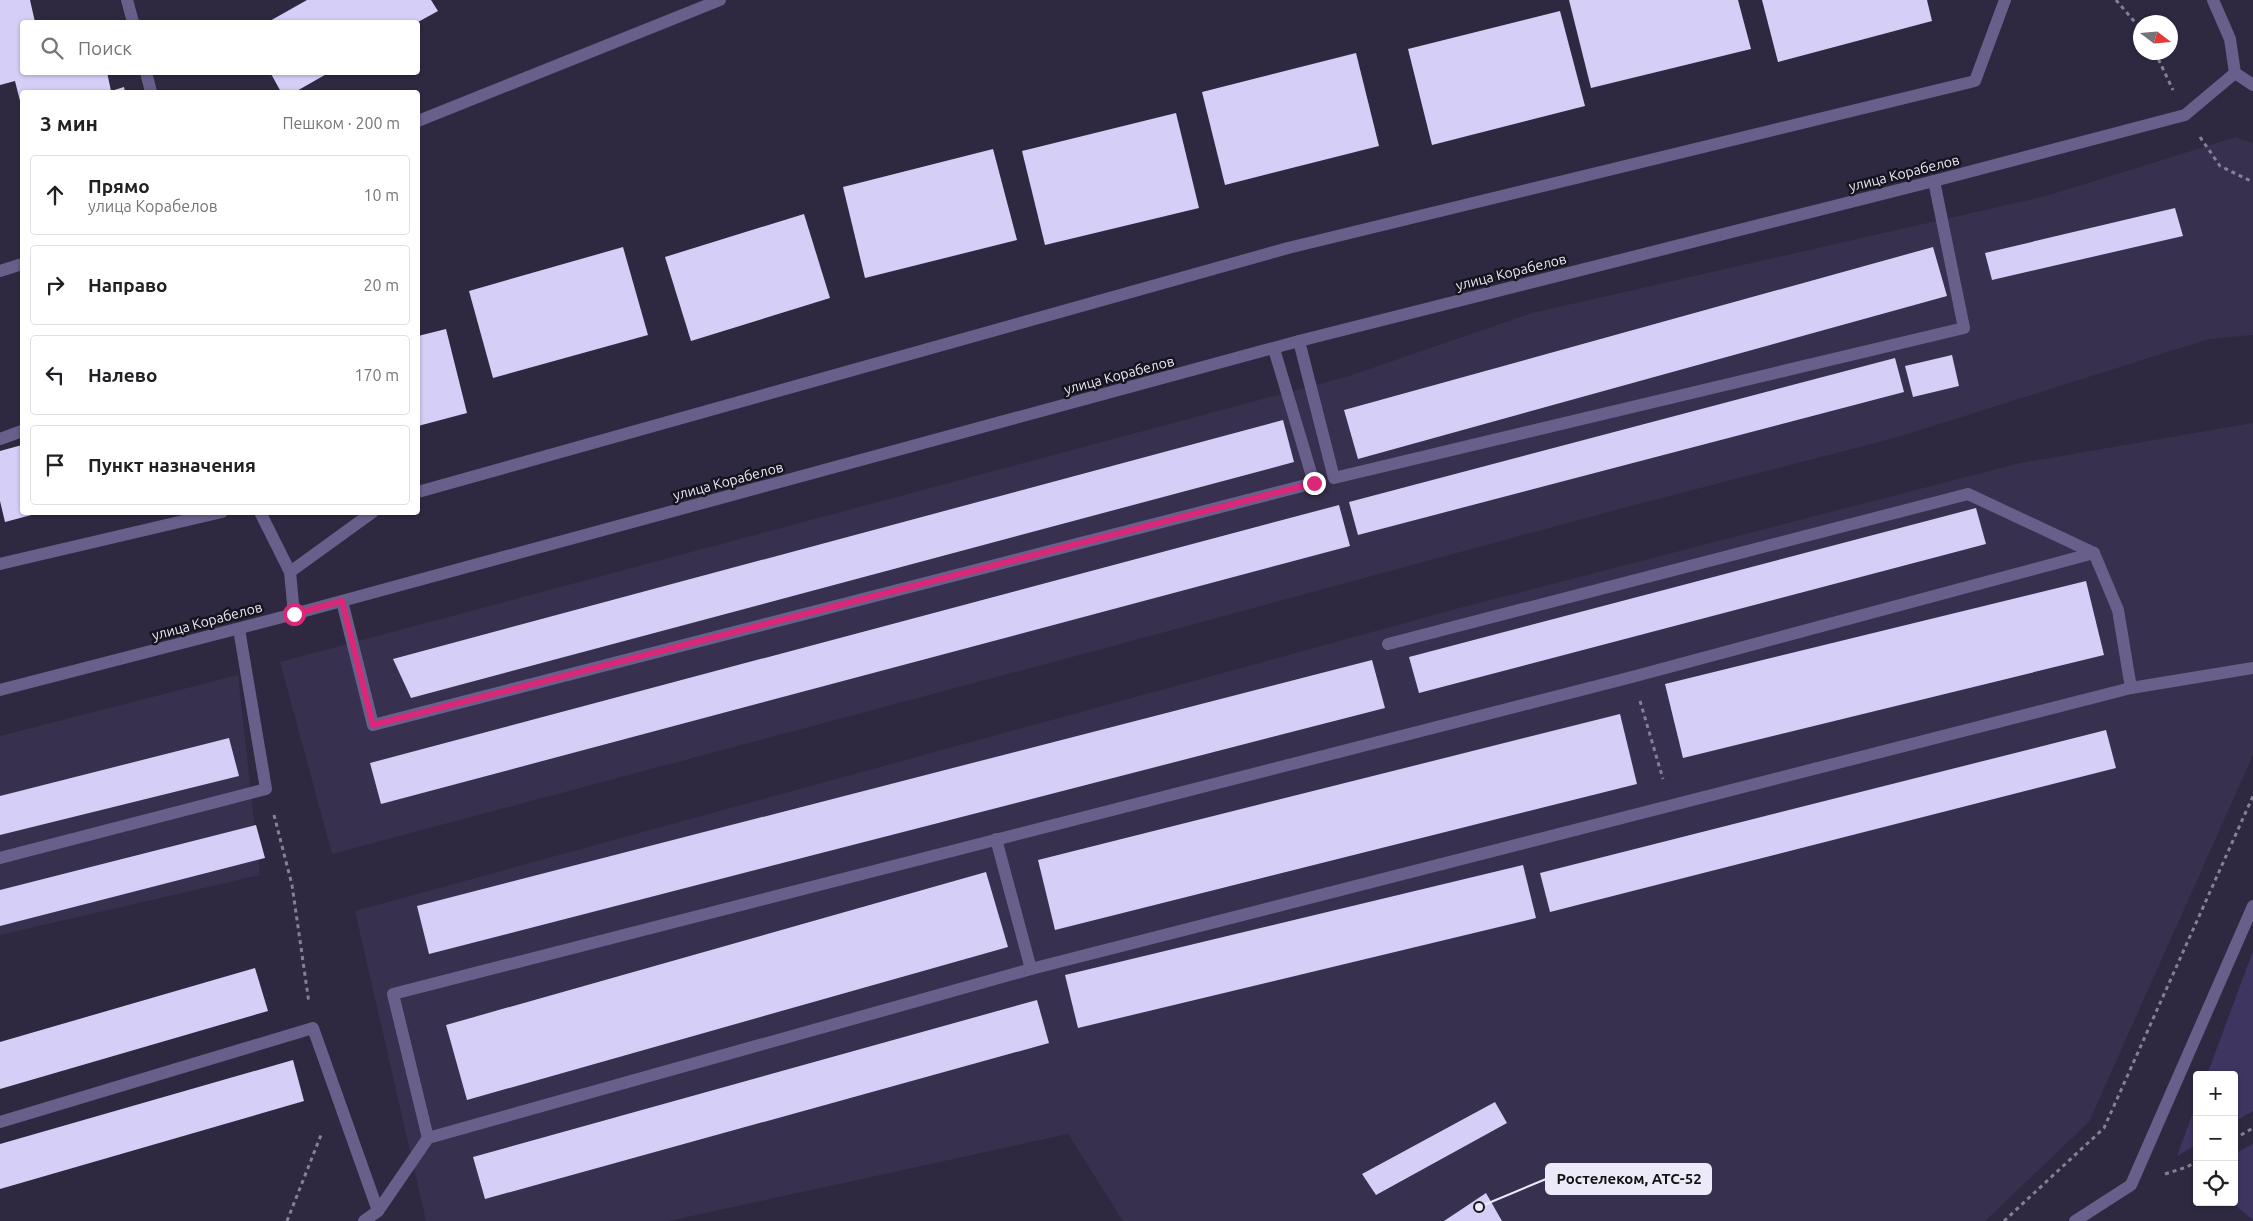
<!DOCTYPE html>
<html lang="ru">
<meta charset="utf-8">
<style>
body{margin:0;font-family:Ubuntu,sans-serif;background:#f2f2f2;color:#202124}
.controls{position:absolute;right:15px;bottom:15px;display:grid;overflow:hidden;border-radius:5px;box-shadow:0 1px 4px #0004}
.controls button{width:45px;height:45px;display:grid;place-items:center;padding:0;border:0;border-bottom:1px solid #e0e0e0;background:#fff;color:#202124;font:25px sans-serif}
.compass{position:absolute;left:2133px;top:15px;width:45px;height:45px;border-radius:50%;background:#fff;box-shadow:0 1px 4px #0004;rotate:106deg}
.stop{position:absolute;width:15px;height:15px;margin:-11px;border:4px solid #db2777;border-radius:50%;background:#fff}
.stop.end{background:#db2777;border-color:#fff;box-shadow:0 1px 5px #0008}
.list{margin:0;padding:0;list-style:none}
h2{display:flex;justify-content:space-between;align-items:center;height:65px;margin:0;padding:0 20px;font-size:21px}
h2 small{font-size:16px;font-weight:400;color:#757577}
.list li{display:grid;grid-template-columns:32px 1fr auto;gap:15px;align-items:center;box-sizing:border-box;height:80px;margin:0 10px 10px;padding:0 10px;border:1px solid #e0e0e0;border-radius:5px}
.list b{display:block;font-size:19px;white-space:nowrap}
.list p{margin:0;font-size:16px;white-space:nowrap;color:#757577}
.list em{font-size:16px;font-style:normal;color:#757577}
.icon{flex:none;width:28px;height:28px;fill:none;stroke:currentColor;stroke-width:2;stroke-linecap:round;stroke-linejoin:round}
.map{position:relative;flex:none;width:2253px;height:1221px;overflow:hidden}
.search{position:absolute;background:#fff;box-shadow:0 1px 4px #0004;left:20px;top:20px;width:400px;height:55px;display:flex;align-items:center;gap:12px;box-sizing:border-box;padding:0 18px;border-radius:5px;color:#757577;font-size:19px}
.panel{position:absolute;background:#fff;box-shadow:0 1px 4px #0004;left:20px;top:90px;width:400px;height:425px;border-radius:5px}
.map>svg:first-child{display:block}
.built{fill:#37304e}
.green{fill:#3f3561}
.building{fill:#d5cef7}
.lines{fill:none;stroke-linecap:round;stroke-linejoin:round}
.path{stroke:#848195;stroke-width:3;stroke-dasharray:4 4;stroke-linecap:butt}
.service{stroke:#685f8b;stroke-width:12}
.minor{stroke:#685f8b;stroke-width:12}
.tertiary{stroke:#685f8b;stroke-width:12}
.route{stroke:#db2777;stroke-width:6}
.labels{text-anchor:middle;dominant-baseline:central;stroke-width:5;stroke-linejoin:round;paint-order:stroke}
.street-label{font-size:14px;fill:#eceaf9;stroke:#16141e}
.leader{fill:none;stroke:#eceaf9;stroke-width:2}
.callout-dot{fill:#eceaf9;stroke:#16141e;stroke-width:2}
.callout{fill:#eceaf9;stroke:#eceaf9;stroke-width:2}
.callout-label{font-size:15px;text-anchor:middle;font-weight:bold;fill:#111}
</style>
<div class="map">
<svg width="2253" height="1221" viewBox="0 0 2253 1221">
<rect width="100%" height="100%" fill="#2e2941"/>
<g class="built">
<polygon points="2236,137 2253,144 2253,335 2209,339 1895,438 1627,507 1102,649 332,854 280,662 1349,376 1532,313 2046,196"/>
<polygon points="2253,423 2253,755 2089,1122 1985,1221 1123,1221 1068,1134 669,1221 426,1221 355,911 1463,607 2020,463"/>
<polygon points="238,675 260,875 0,935 0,736"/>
</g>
<g class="green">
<polygon points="2253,951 2253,1111 2234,1122 2234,1075 2207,1075"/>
<polygon points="2197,1102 2197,1144 2177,1156"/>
<polygon points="2253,1144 2253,1220 2231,1202 2234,1202 2234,1154"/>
</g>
<g class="building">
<polygon points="0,0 30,0 35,22 22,22 22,72 107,72 111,91 124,87 125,92 22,92 22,109 15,81 0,85"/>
<polygon points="307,0 431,0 438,11 418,22 268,22"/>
<polygon points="1569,0 1738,0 1751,49 1591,88"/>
<polygon points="1762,0 1927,0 1932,21 1778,62"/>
<polygon points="1560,11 1585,106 1432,145 1408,49"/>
<polygon points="1356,53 1379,146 1225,185 1202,92"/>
<polygon points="270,72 330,72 295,92 281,92"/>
<polygon points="1176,113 1199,208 1045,245 1022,151"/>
<polygon points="993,149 1017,240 865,278 843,187"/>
<polygon points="2175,208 2183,236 1992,280 1985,253"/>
<polygon points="804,214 830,298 691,341 665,257"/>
<polygon points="623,247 648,335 493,378 469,291"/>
<polygon points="1933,247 1947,296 1358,459 1344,410"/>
<polygon points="446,329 467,413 418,426 418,336"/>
<polygon points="1952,355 1959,386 1913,397 1905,366"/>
<polygon points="1895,358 1904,392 1358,535 1349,502"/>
<polygon points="1283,420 1294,462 411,698 393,659"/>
<polygon points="22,445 22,512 39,513 5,522 0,501 0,451"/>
<polygon points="1339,505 1350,546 381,804 370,763"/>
<polygon points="1976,508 1986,544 1419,693 1409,657"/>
<polygon points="2086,581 2104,655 1683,758 1665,684"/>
<polygon points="1372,660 1385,708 429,954 417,906"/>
<polygon points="1620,714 1637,784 1055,930 1038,860"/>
<polygon points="2106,730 2116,768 1550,912 1540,873"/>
<polygon points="229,738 239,776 0,835 0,796"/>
<polygon points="256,825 265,858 0,926 0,890"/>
<polygon points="1523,865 1536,918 1078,1028 1065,975"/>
<polygon points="986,872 1008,947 467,1100 446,1025"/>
<polygon points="255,968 268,1011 0,1089 0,1042"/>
<polygon points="1037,1000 1049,1043 485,1199 473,1157"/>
<polygon points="293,1060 304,1101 0,1189 0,1144"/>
<polygon points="1495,1102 1507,1123 1376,1195 1362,1174"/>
<polygon points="1486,1193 1502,1221 1444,1221"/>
</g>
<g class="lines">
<g class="path">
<polyline points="2116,0 2140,28"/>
<polyline points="2155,52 2173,90"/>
<polyline points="2200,137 2220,166 2253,182"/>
<polyline points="1640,701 1663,779"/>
<polyline points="274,815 292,885 309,1003"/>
<polyline points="2234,1139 2253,1128"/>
<polyline points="2165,1174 2187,1167 2197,1161"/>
<polyline points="287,1221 321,1135"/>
<polyline points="2004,1221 2104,1128 2253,796"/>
</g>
<g class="service">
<polyline points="127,0 133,22"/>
<polyline points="146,72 151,92"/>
<polyline points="418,121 720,0"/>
<polyline points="0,271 22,264"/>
<polyline points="1299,341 1334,478 1964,328 1934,181"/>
<polyline points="0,439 22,431"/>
<polyline points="418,492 1288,248 1975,81 2005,0"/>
<polyline points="260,512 290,572 294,614"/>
<polyline points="0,564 222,512"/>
<polyline points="290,572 373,512"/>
<polyline points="342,601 373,725 1314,483 1274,349"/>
<polyline points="1388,644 1968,494 2094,553 2118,610 2131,688"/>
<polyline points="996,839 1031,969"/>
<polyline points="0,858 266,789 239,629"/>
<polyline points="0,1122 313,1028 378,1211"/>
<polyline points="428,1138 393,994 1632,677 2094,553"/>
<polyline points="364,1221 378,1211 428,1138 1031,969 2131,688 2253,668"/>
</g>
<g class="minor">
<polyline points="2235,73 2253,85"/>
<polyline points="2075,1221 2131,1185 2253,906"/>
</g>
<polyline class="tertiary" points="0,690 294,614 1299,341 1934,181 2185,115 2235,73 2230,39 2213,0"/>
</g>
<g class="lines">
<polyline class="route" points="294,614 342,601 373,725 1314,483"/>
</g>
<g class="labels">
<g class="street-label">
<text transform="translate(1904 173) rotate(-14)">улица Корабелов</text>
<text transform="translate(1511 272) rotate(-14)">улица Корабелов</text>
<text transform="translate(1119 375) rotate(-15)">улица Корабелов</text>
<text transform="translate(728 481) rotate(-15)">улица Корабелов</text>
<text transform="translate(207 621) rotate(-15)">улица Корабелов</text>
</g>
</g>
<path class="leader" d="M1479 1207L1546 1179"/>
<circle class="callout-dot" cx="1479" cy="1207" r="5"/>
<rect class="callout" x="1546" y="1164" width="165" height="30" rx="5"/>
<g class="callout-label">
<text x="1629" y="1184">Ростелеком, АТС-52</text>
</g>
</svg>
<div class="controls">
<button>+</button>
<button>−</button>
<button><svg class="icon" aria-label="locate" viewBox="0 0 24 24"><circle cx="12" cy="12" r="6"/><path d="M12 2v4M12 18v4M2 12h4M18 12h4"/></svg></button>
</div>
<svg class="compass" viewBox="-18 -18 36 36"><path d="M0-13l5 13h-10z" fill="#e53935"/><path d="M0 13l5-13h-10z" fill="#757577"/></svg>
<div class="stop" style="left:294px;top:614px"></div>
<div class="stop end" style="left:1314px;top:483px"></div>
<div class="search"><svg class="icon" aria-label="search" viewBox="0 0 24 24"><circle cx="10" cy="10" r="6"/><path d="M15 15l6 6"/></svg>Поиск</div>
<section class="panel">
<h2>3 мин<small>Пешком · 200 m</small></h2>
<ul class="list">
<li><svg class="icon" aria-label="ahead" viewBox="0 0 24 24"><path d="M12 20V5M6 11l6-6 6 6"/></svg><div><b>Прямо</b><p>улица Корабелов</p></div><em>10 m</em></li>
<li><svg class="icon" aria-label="right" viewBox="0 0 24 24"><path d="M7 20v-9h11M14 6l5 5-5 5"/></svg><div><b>Направо</b></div><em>20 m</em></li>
<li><svg class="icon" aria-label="left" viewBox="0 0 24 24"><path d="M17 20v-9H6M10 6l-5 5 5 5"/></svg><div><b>Налево</b></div><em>170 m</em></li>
<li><svg class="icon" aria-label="arrive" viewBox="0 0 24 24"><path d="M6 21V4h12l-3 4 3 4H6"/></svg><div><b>Пункт назначения</b></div></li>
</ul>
</section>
</div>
